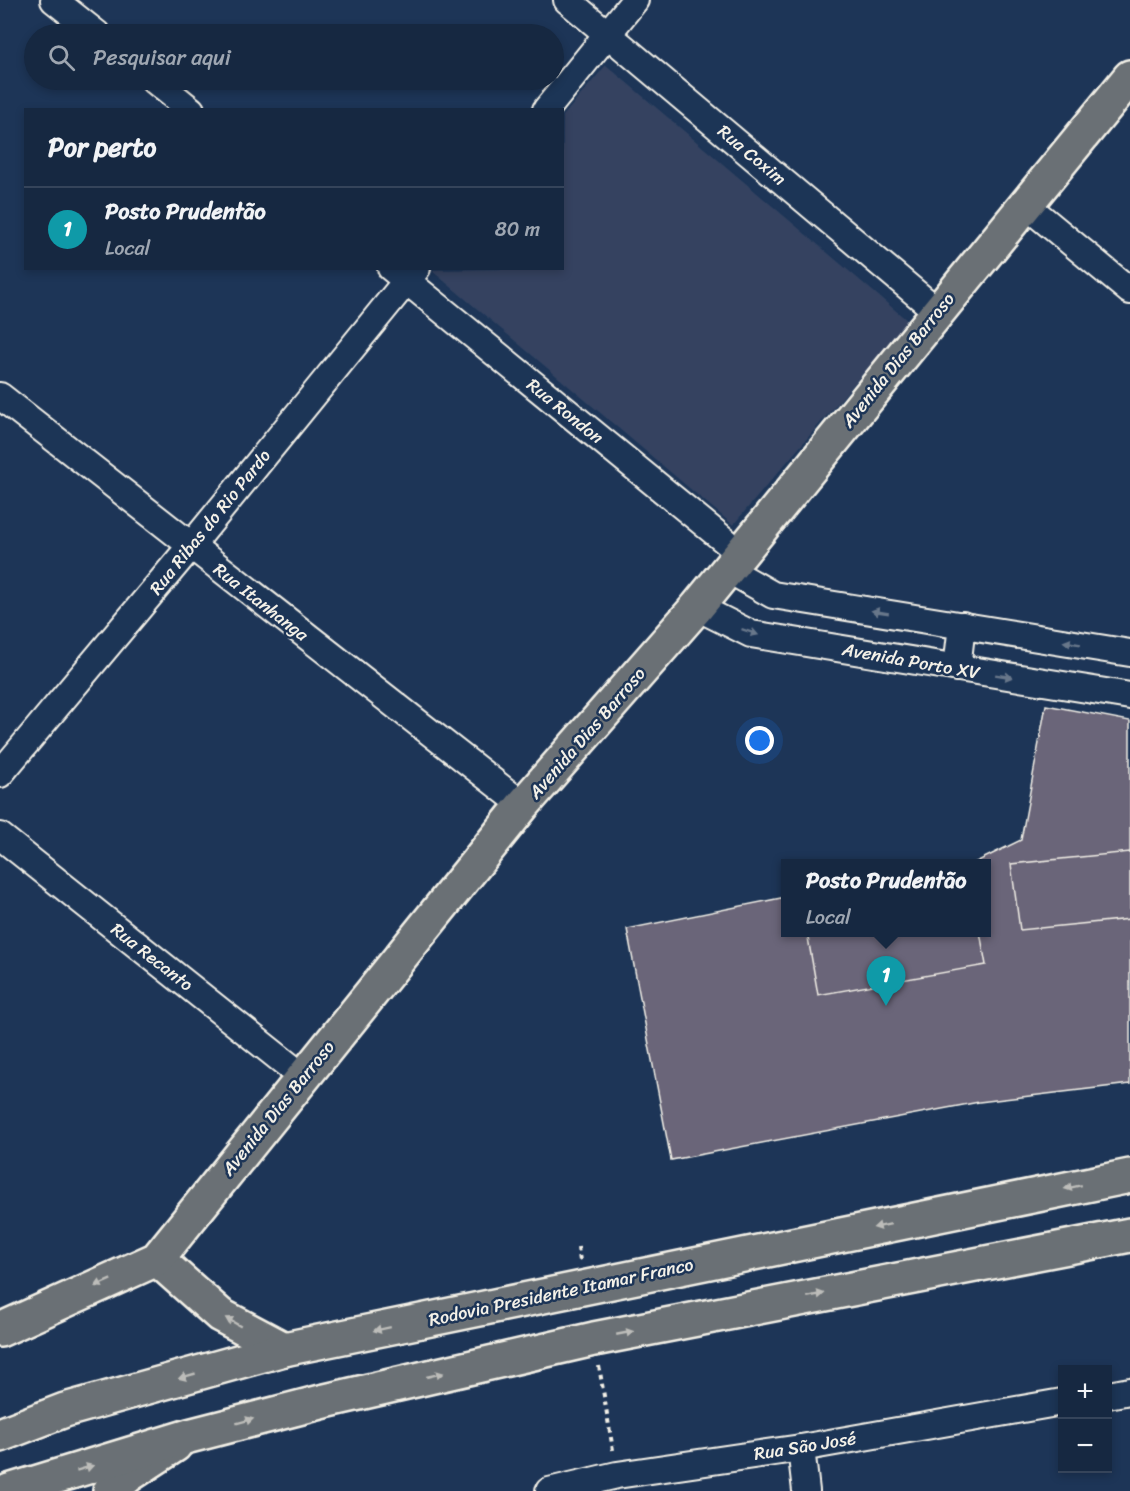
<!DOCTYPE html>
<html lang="pt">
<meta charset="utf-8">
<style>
body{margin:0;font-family:Sriracha,sans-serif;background:#1f3048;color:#f1f3f6}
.controls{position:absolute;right:18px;bottom:18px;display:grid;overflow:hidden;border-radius:0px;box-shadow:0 3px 9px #0003}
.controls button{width:54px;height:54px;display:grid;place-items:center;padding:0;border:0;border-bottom:2px solid #35445a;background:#162841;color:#f1f3f6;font:30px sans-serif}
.you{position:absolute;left:760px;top:741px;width:21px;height:21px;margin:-15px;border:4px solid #fff;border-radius:50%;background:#1a73e8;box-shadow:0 0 0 9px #1a73e833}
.badge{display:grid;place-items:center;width:39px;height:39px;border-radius:50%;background:#bca0f2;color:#fff;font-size:20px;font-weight:700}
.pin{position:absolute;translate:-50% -50px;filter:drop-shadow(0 2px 3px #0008)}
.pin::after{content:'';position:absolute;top:32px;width:21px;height:18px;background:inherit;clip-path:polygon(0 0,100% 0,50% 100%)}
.popup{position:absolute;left:781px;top:859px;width:210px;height:78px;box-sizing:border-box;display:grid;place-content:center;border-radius:0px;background:#162841;filter:drop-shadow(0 2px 4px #0005);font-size:20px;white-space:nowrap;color:#9ea6b1}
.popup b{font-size:22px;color:#f1f3f6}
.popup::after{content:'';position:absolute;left:50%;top:100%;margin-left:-12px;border:12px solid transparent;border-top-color:#162841}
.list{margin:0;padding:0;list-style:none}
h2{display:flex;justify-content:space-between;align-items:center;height:78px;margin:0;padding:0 24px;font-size:26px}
h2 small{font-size:20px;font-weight:400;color:#9ea6b1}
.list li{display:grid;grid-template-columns:39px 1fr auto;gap:18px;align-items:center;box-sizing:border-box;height:84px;padding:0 24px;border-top:2px solid #35445a}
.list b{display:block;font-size:22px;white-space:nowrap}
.list p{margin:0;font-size:20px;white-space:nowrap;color:#9ea6b1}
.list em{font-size:20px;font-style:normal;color:#9ea6b1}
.icon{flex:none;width:33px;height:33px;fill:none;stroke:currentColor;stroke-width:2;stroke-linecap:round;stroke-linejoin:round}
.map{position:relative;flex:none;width:1130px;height:1491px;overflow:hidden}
.search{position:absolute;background:#162841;box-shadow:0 3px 9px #0003;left:24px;top:24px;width:540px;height:66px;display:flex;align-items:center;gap:15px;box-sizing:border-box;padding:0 21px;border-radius:33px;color:#9ea6b1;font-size:22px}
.panel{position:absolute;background:#162841;box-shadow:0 3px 9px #0003;left:24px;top:108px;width:540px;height:162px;border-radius:0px}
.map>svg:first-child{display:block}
.built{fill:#344361}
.building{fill:#6a6579;stroke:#f4f1e8;stroke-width:1.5}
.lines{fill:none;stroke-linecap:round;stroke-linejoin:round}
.minor-casing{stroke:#f4f1e8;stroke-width:30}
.major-casing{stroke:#f4f1e8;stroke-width:38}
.highway-casing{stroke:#f4f1e8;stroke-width:38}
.path{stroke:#f4f1e8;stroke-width:4;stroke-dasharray:4.5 4.5;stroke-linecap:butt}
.minor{stroke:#1d3557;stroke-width:26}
.major{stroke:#6a7074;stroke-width:33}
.highway{stroke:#6a7074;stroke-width:33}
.oneway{fill:#68778a}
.oneway2{fill:#bdbdba}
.labels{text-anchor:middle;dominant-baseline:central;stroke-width:5;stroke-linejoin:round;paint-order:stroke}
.street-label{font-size:18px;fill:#f4f1e8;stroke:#1d3557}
</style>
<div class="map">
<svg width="1130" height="1491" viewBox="0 0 1130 1491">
<rect width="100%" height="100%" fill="#1d3557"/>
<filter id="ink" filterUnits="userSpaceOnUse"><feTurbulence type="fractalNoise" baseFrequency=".0167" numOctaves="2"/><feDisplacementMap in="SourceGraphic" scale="12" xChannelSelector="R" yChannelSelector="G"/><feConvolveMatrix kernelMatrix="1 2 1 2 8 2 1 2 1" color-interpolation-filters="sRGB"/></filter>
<g filter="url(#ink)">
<polygon class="built" points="606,65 908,321 733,525 431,270 562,268 563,116"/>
<g class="building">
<polygon points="1046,705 1130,721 1130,1084 979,1102 671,1160 627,929 786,897 786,932 986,932 986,864 972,864 1021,840"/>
<polygon points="1130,852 1130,919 1020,930 1011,864"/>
<polygon points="807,932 980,932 986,965 818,995"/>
</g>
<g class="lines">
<g class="minor-casing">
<g id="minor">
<polyline points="54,0 97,34"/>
<polyline points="567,0 937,311"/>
<polyline points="154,80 191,110"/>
<polyline points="546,110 635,0"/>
<polyline points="1026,205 1130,291"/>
<polyline points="391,268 740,553"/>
<polyline points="0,396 523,805"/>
<polyline points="727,569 773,595 1130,653"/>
<polyline points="697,607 751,634 1130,696"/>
<polyline points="957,668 962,625"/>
<polyline points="0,774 190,547 417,268"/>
<polyline points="0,836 303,1077"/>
<polyline points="1108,1395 1130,1391"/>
<polyline points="801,1448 806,1491"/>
<polyline points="549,1491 617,1475 801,1448 1062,1402"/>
</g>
</g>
<g class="major-casing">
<g id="major">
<polyline points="157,1259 220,1315 284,1349"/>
<polyline points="0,1330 157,1259 523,805 697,607 1130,77"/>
<polyline points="110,1491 129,1475 175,1445"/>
</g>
</g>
<g class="highway-casing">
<g id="highway">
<polyline points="0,1435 65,1410 284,1349 1130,1176"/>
<polyline points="9,1491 189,1436 325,1401 481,1365 594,1339 1130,1235"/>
</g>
</g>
<g class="path">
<polyline points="578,1247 580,1261"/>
<polyline points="599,1366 613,1450"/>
</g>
<use href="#minor" class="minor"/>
<use href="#major" class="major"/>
<use href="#highway" class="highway"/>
</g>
<defs><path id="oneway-solid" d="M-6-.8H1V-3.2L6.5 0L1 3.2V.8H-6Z" transform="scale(1.5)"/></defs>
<g class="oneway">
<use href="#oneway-solid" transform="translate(880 612) rotate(-171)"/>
<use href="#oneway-solid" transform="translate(750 632) rotate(19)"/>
<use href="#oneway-solid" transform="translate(1072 643) rotate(-171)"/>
<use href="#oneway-solid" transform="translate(1004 676) rotate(9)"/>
</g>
<g class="oneway2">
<use href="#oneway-solid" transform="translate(1073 1187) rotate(168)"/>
<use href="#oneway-solid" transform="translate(882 1226) rotate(168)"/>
<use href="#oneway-solid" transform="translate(103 1283) rotate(156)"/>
<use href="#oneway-solid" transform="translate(816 1295) rotate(-11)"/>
<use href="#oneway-solid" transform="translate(233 1322) rotate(-150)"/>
<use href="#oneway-solid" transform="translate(382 1329) rotate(168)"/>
<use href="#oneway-solid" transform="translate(625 1333) rotate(-11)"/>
<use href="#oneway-solid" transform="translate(435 1375) rotate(-13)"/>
<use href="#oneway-solid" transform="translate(187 1376) rotate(164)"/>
<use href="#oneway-solid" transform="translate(245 1421) rotate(-15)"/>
<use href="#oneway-solid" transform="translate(85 1468) rotate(-17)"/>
</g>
</g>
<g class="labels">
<g class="street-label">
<text transform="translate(752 155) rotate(40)">Rua Coxim</text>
<text transform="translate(898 360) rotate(-51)">Avenida Dias Barroso</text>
<text transform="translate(565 411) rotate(39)">Rua Rondon</text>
<text transform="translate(210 522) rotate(-51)">Rua Ribas do Rio Pardo</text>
<text transform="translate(261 602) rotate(38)">Rua Itanhanga</text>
<text transform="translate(911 661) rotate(10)">Avenida Porto XV</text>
<text transform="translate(587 733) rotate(-49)">Avenida Dias Barroso</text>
<text transform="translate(152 957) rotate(38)">Rua Recanto</text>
<text transform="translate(278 1108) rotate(-51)">Avenida Dias Barroso</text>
<text transform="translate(561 1292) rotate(-12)">Rodovia Presidente Itamar Franco</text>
<text transform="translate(805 1446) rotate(-9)">Rua São José</text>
</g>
</g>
</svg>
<div class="controls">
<button>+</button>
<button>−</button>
</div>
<div class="you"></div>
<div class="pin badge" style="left:886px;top:1006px;background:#0f9aa8">1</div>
<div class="popup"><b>Posto Prudentão</b>Local</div>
<div class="search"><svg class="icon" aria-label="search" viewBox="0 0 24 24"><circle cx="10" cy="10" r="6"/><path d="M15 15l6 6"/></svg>Pesquisar aqui</div>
<section class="panel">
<h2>Por perto<small></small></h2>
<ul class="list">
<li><span class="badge" style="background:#0f9aa8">1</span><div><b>Posto Prudentão</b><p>Local</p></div><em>80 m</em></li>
</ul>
</section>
</div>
